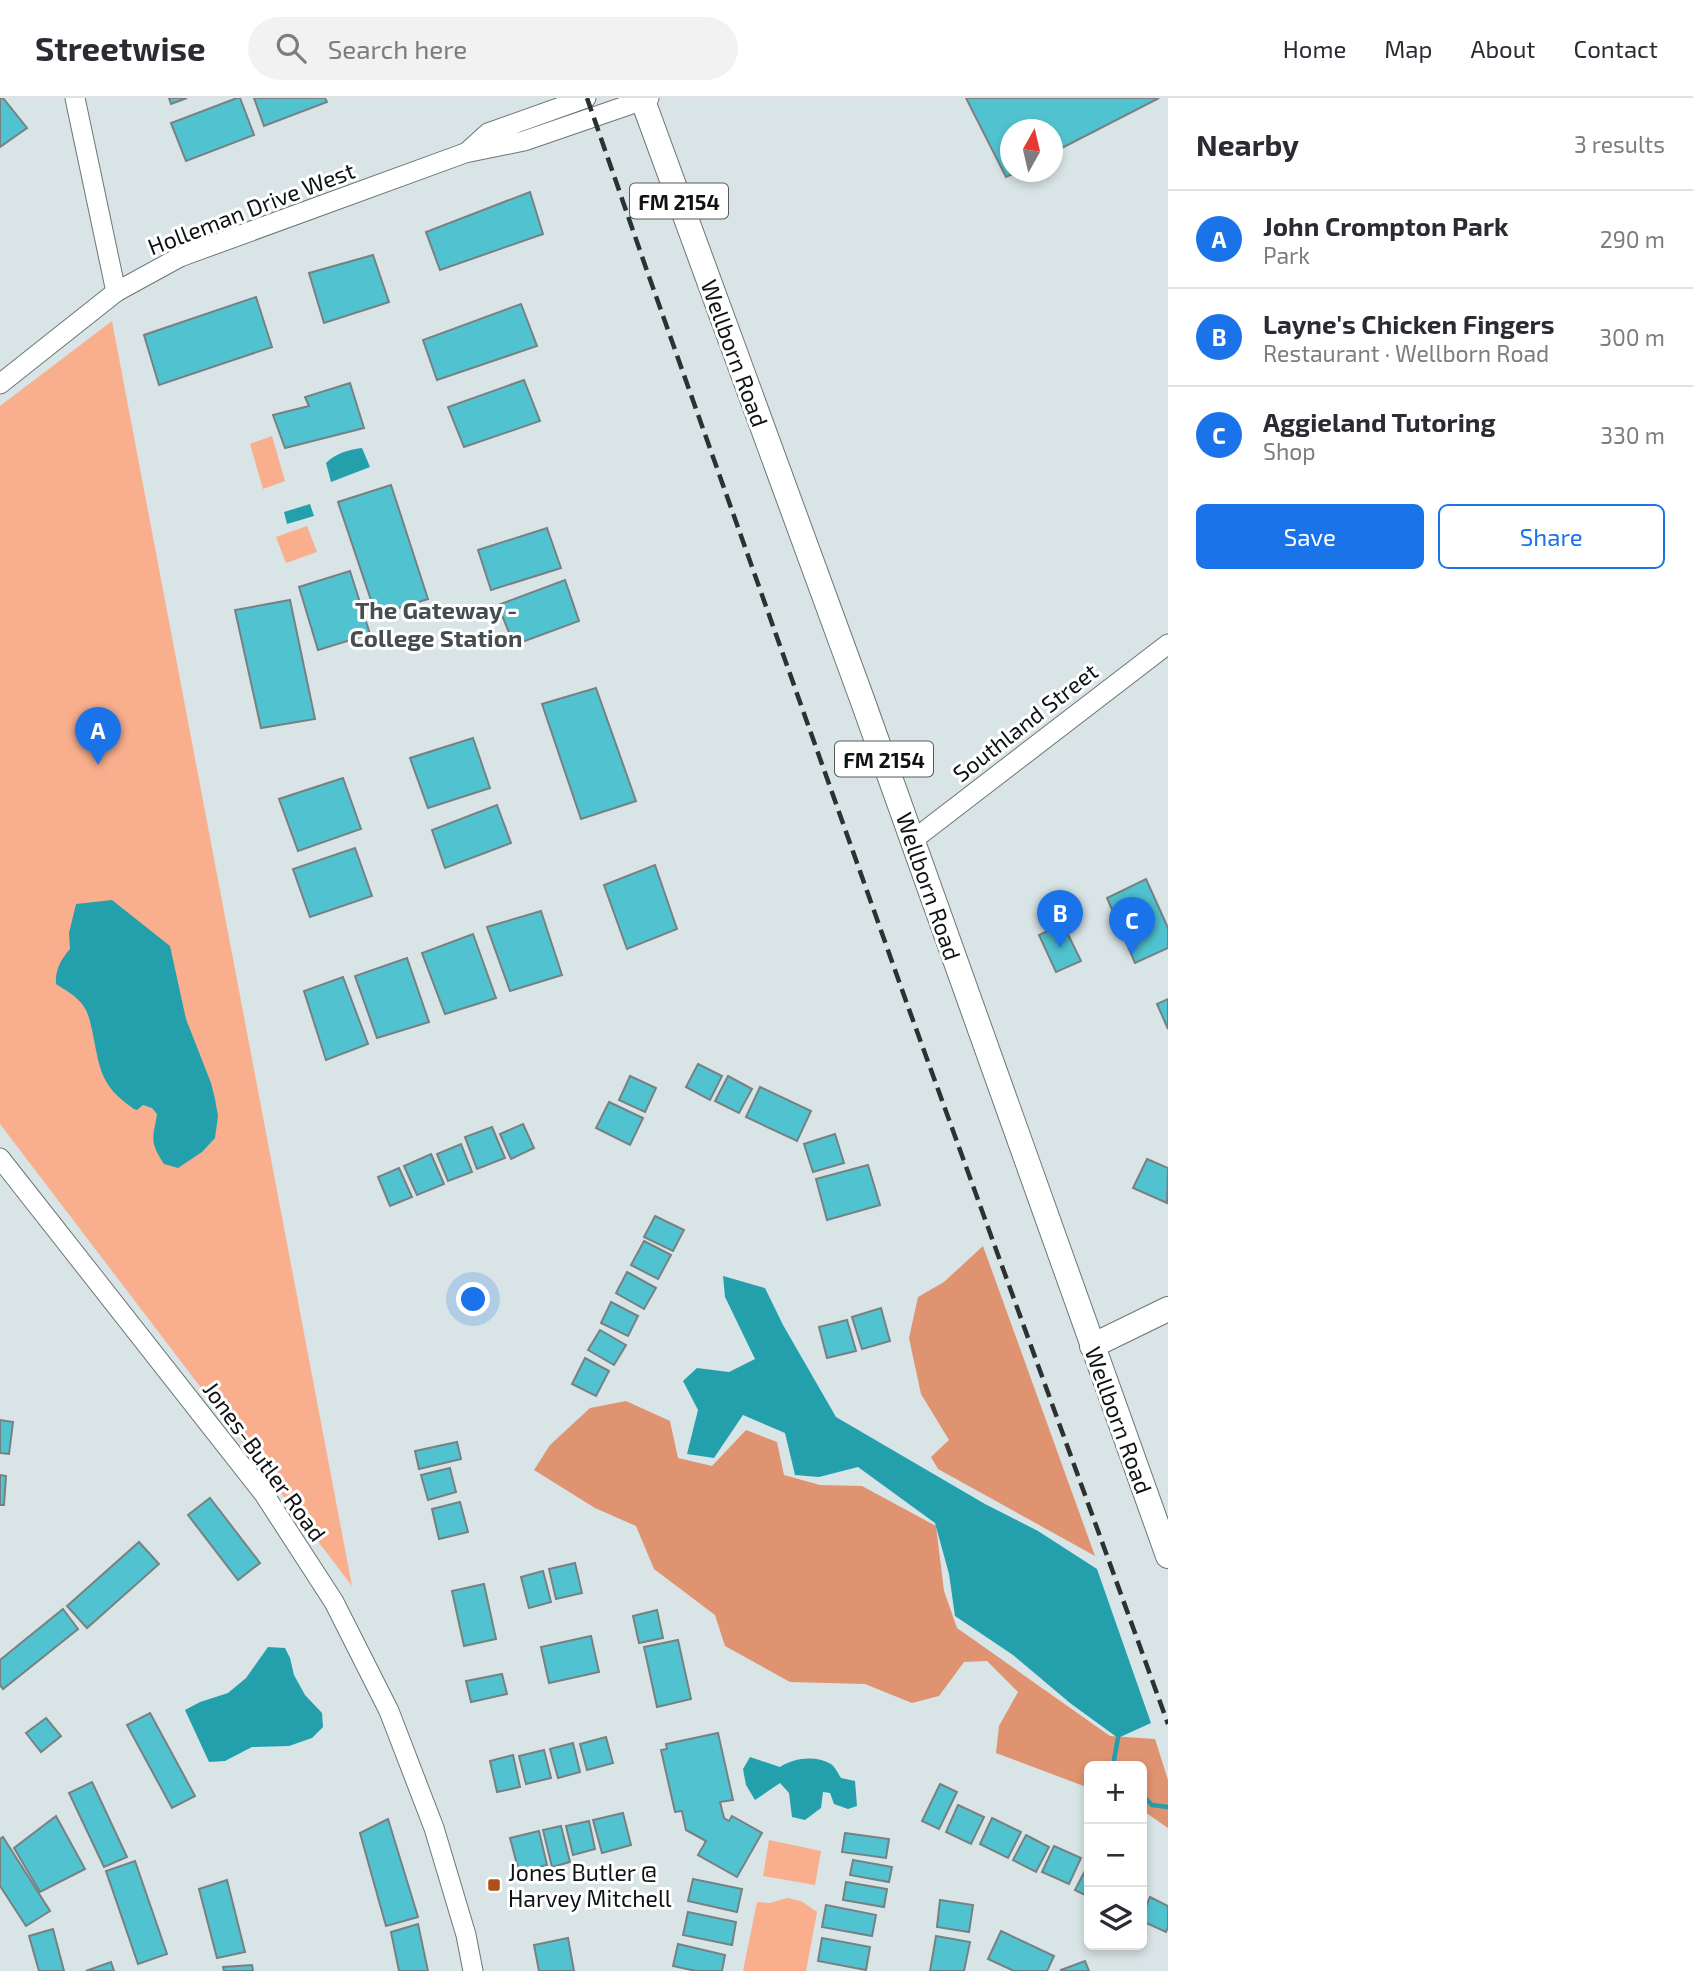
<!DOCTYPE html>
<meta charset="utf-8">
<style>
body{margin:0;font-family:"Exo 2",sans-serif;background:#f2f2f3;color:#2b2b33}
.controls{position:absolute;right:21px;bottom:21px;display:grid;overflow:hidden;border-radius:10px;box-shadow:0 4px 10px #0003}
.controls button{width:63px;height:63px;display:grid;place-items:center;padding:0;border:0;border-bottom:2px solid #e1e1e2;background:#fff;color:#2b2b33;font:35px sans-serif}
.compass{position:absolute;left:1000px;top:21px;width:63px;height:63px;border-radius:50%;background:#fff;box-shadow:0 4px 10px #0003;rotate:8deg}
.you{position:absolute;left:474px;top:1202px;width:24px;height:24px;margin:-18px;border:5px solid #fff;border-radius:50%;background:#1a73e8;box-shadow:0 0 0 10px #1a73e833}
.badge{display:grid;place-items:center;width:46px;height:46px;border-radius:50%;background:#1a73e8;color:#fff;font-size:23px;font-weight:700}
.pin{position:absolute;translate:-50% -58px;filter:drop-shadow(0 2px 4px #0008)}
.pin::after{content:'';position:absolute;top:37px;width:24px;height:21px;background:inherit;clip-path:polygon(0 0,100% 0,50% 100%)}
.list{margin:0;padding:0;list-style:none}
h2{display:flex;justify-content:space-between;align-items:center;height:91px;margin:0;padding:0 28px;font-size:30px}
h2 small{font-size:23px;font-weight:400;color:#7c7c81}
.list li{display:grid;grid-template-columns:46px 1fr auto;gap:21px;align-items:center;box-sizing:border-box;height:98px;padding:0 28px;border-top:2px solid #e1e1e2}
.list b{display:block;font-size:26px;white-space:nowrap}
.list p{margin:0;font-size:23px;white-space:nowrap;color:#7c7c81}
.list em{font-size:23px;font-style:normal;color:#7c7c81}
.actions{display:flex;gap:14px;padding:21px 28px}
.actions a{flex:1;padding:16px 0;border:2px solid #1a73e8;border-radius:10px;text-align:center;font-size:24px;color:#1a73e8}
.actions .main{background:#1a73e8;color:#fff}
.icon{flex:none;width:38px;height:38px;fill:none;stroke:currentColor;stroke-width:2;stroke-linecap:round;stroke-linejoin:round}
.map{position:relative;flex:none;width:1168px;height:1873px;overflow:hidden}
header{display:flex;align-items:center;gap:42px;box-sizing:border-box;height:98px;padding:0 35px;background:#fff;border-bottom:2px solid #e1e1e2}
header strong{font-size:33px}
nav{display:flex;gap:38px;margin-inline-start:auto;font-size:24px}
.search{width:490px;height:63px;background:#f2f2f3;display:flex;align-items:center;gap:18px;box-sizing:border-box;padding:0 24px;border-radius:38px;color:#7c7c81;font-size:26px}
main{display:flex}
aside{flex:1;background:#fff}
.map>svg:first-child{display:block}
.green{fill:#f9af8e}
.forest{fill:#df9371}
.water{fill:#24a0ad}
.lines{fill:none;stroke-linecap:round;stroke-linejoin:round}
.stream{stroke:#24a0ad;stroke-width:4.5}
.building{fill:#51c3d0;stroke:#778183;stroke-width:2}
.minor-casing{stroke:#6c7677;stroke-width:21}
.major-casing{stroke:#6c7677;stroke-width:26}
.minor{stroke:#fff;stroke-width:19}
.major{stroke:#fff;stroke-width:24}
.rail{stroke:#2c3131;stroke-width:4.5;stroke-dasharray:14 7;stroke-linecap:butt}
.poi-dot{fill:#b14e17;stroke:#fff;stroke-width:2.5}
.labels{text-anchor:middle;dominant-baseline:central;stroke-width:6;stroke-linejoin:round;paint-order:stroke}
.shield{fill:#fff;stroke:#575a5a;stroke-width:2}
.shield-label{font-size:21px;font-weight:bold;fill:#0f1313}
.street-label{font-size:23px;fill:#0f1313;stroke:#fff}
.poi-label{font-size:23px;fill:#0f1313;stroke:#fff;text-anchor:start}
.neighbourhood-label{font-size:24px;font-weight:bold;fill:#444e4f;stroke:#fff}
</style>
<header>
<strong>Streetwise</strong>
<div class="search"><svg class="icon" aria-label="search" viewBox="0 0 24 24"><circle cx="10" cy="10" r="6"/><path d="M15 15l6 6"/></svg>Search here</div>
<nav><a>Home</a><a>Map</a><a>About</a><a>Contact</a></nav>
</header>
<main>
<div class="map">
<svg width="1168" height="1873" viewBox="0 0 1168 1873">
<rect width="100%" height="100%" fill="#d8e4e5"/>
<g class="green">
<polygon points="112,223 352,1488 0,1026 0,308"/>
<polygon points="272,338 285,383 263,391 250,346"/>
<polygon points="307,428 317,454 286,465 276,439"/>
<polygon points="769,1742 821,1753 815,1787 763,1778"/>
<polygon points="787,1800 801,1803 817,1814 806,1873 743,1873 757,1804 770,1805"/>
</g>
<g class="forest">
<polygon points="983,1148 1095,1458 938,1371 931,1359 949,1342 921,1296 909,1240 918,1199 944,1184"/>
<polygon points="626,1303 670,1323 678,1360 712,1368 746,1332 777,1344 784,1377 820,1387 862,1388 936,1428 944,1493 957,1530 1110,1638 1155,1641 1168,1682 1168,1730 1142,1712 1142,1668 1089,1668 1089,1690 996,1655 999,1628 1018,1594 987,1563 964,1564 939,1598 912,1605 865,1586 790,1584 725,1548 715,1517 654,1471 636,1428 595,1410 534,1372 550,1347 590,1310"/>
</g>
<g class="water">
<path d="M362,350L370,369L331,384L326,365C336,355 348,352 362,350Z"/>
<polygon points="310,406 314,418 287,426 284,414"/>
<path d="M112,802L170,848L186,921L211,985L215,1001L218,1018L215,1040L202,1054L178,1070L164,1066C149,1043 153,1041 157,1016L152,1010L143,1007L137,1012L134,1011C99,987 100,970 92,932C90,923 88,913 82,906C75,897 65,892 56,886C55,872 61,861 70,851L69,835L76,806Z"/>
<polygon points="723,1178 765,1190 783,1227 836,1319 985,1406 1038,1433 1097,1471 1151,1625 1118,1640 1070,1605 1013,1557 955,1518 949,1476 935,1425 858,1369 819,1379 795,1377 785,1335 743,1317 714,1360 687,1356 698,1312 683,1283 697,1270 729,1274 755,1261 725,1199"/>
<polygon points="268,1549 285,1550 290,1560 294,1577 305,1597 322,1615 323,1629 312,1640 289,1648 252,1649 225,1663 209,1664 185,1612 200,1604 228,1595 246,1580"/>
<path d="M750,1659L780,1669C794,1660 815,1657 831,1666C835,1669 838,1675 841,1680L855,1683L857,1708L848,1711L834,1706L830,1695L823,1694L821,1710L805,1722L792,1719L789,1695L780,1685L755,1702L746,1687L743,1671Z"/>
</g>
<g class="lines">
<g class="stream">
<polyline points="1114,1668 1113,1667 1118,1640"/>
<polyline points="1142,1697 1152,1707 1168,1709"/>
</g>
</g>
<g class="building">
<polygon points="0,0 3,0 27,30 0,49"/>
<polygon points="169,0 187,0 171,6"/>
<polygon points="237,0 240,0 254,37 186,63 171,25"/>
<polygon points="254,0 325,0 327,4 264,28"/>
<polygon points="966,0 1159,0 1052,55 1052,32 1010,32 1010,74 1017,74 1006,79"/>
<polygon points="530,94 543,136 440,172 426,134"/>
<polygon points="373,157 389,204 324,225 309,175"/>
<polygon points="256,199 272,249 159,287 144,237"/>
<polygon points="521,206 537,248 437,282 423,242"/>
<polygon points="524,282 540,323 464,349 448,309"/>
<polygon points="350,285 364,330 285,350 273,317 309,308 305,299"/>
<polygon points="391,387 428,501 376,517 338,404"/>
<polygon points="547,430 561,470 491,492 478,452"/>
<polygon points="350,473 370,536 318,552 299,489"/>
<polygon points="565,482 579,523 514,547 498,507"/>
<polygon points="290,502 315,621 261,630 235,512"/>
<polygon points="596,590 636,703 581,721 542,606"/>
<polygon points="473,640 490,690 428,710 410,660"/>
<polygon points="343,680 361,731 298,753 279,701"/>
<polygon points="497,707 511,745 445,770 432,732"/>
<polygon points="355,750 372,798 310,819 293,771"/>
<polygon points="655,767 677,831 627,851 604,787"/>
<polygon points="1146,781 1168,830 1168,850 1135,865 1107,800"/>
<polygon points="541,813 562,877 510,893 487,829"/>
<polygon points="1063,826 1081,863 1056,874 1039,837"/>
<polygon points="473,836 496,900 445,916 422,855"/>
<polygon points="407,860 429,924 377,940 355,878"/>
<polygon points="343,879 368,946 326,962 304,893"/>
<polygon points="1168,901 1168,931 1157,906"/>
<polygon points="698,966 722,978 710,1002 686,989"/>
<polygon points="630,978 656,990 645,1014 619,1002"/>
<polygon points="728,978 752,991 739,1015 715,1003"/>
<polygon points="760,989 811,1013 797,1043 746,1019"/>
<polygon points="609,1004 643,1020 630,1047 596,1030"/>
<polygon points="523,1026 534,1050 511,1061 500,1036"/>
<polygon points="492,1029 505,1060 477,1071 465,1039"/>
<polygon points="835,1036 844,1065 813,1074 804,1046"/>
<polygon points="461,1046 472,1074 448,1083 437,1056"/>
<polygon points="431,1056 444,1086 417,1097 404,1068"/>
<polygon points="1147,1061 1168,1070 1167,1105 1133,1090"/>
<polygon points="868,1067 880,1107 827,1122 816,1081"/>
<polygon points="399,1070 412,1099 390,1108 378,1079"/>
<polygon points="655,1118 684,1132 673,1153 644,1139"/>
<polygon points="644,1143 671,1157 658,1181 631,1167"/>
<polygon points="627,1174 656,1190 644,1211 616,1195"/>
<polygon points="611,1204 638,1218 628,1238 601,1225"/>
<polygon points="881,1210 890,1243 862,1251 852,1219"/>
<polygon points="847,1222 856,1253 827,1260 819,1229"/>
<polygon points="600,1232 626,1247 614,1267 588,1252"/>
<polygon points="585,1260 609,1273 596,1298 572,1286"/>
<polygon points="0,1322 13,1324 9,1356 0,1355"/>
<polygon points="457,1344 461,1361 419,1371 415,1353"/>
<polygon points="450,1370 456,1394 428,1402 421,1377"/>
<polygon points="0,1377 6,1378 4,1407 0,1407"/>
<polygon points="210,1400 260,1465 238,1482 188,1417"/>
<polygon points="460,1404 468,1434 439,1441 432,1411"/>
<polygon points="139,1444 159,1466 87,1530 67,1508"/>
<polygon points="575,1465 582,1495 556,1501 549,1471"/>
<polygon points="543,1473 551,1504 529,1510 521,1479"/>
<polygon points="484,1486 496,1541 464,1548 452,1493"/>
<polygon points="63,1511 78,1531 3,1591 0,1587 0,1562"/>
<polygon points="657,1512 663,1540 639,1545 633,1518"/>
<polygon points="591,1538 599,1574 549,1585 541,1549"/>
<polygon points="678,1542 691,1601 657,1609 644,1549"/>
<polygon points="502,1576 507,1596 471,1604 466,1583"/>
<polygon points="150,1615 195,1698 172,1710 127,1627"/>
<polygon points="46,1620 61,1638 41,1654 26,1635"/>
<polygon points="718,1635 733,1702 720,1704 724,1720 729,1723 732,1718 762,1735 737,1779 698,1757 706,1743 686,1732 682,1713 675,1714 661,1652 667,1651 666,1646"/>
<polygon points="606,1639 613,1665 587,1672 580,1646"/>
<polygon points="573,1645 580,1674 558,1680 550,1651"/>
<polygon points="544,1652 551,1680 526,1686 519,1658"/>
<polygon points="513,1657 520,1689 497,1694 490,1663"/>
<polygon points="92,1684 127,1759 104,1769 69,1695"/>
<polygon points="940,1686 957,1694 939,1731 922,1723"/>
<polygon points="958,1707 984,1719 971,1746 946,1734"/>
<polygon points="623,1715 631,1747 602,1755 593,1722"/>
<polygon points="56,1718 85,1771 40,1794 14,1750"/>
<polygon points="992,1720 1021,1734 1008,1760 980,1746"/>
<polygon points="388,1721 418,1819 386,1828 360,1735"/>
<polygon points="589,1723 595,1751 573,1757 566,1728"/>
<polygon points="561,1728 570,1764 552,1769 543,1732"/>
<polygon points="539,1733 547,1767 519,1774 510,1740"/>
<polygon points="845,1735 889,1741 886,1760 842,1754"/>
<polygon points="1026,1737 1049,1749 1036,1774 1013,1762"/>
<polygon points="3,1739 50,1813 26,1828 0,1788 0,1741"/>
<polygon points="1054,1748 1081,1760 1069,1786 1042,1774"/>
<polygon points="853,1762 892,1769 889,1784 850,1777"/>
<polygon points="135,1763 167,1856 138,1866 106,1773"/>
<polygon points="1088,1767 1089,1768 1089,1799 1075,1792"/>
<polygon points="693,1781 742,1791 737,1814 688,1803"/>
<polygon points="227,1782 245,1854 217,1860 199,1791"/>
<polygon points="846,1784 887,1791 884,1809 843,1802"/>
<polygon points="1150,1799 1168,1808 1168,1829 1166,1834 1142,1823 1142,1817"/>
<polygon points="940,1802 973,1807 969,1834 937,1829"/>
<polygon points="826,1807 876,1817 872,1838 822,1829"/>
<polygon points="688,1814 736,1824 732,1847 683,1837"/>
<polygon points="418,1826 428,1873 399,1873 391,1834"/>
<polygon points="53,1831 64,1873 39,1873 29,1838"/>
<polygon points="1001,1833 1054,1858 1047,1873 1014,1873 988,1861"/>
<polygon points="936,1838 970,1844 964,1873 930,1873"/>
<polygon points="568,1840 574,1873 539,1873 534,1847"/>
<polygon points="822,1840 870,1849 866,1872 818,1863"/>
<polygon points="678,1846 725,1857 722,1873 696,1873 673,1868"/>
<polygon points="1085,1863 1089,1873 1062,1873 1061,1872"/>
<polygon points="111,1864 114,1873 86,1873"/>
<polygon points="252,1867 253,1873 224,1873 223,1869"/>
</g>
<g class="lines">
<g class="minor-casing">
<g id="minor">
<polyline points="75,0 116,194"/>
<polyline points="467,54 488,35 586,0"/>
<polyline points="0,286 116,194 180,159 465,55 524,43 649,0"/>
<polyline points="913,742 1168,546"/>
<polyline points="0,1060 264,1396 334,1504 389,1613 434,1730 466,1837 473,1873"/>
</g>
</g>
<g class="major-casing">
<g id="major">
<polyline points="642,0 862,601 1168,1458"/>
<polyline points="1092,1248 1168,1211"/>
</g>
</g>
<use href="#minor" class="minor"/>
<use href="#major" class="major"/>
<polyline class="rail" points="587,0 646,170 906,903 1168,1626"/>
</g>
<rect class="poi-dot" x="487" y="1780" width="14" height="14" rx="3.5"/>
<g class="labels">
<g class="shield">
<rect x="630" y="85.5" width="98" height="35" rx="5"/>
<rect x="835" y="643.5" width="98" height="35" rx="5"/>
</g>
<g class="shield-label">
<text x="679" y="103">FM 2154</text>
<text x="884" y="661">FM 2154</text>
</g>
<g class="street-label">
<text transform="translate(251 110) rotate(-21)">Holleman Drive West</text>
<text transform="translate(735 255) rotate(70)">Wellborn Road</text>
<text transform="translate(1025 624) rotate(-38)">Southland Street</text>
<text transform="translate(929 788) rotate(71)">Wellborn Road</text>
<text transform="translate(1119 1322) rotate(70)">Wellborn Road</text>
<text transform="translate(265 1363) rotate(54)">Jones-Butler Road</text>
</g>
<g class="poi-label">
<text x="508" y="1774">Jones Butler @<tspan x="508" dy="26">Harvey Mitchell</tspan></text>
</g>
<g class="neighbourhood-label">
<text x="436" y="511">The Gateway -<tspan x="436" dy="28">College Station</tspan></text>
</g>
</g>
</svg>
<div class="controls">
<button>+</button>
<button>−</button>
<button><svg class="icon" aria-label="layers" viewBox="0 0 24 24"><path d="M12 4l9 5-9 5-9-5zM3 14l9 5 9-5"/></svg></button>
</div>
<svg class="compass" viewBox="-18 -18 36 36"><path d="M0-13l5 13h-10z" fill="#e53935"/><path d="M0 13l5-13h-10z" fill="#7c7c81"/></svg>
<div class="you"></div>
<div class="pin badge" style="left:98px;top:667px">A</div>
<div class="pin badge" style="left:1060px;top:850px">B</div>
<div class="pin badge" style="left:1132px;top:857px">C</div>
</div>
<aside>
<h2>Nearby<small>3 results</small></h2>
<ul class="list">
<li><span class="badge">A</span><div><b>John Crompton Park</b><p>Park</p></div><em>290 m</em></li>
<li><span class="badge">B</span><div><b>Layne's Chicken Fingers</b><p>Restaurant · Wellborn Road</p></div><em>300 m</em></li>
<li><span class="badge">C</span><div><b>Aggieland Tutoring</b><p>Shop</p></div><em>330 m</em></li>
</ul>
<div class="actions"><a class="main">Save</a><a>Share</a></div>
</aside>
</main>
